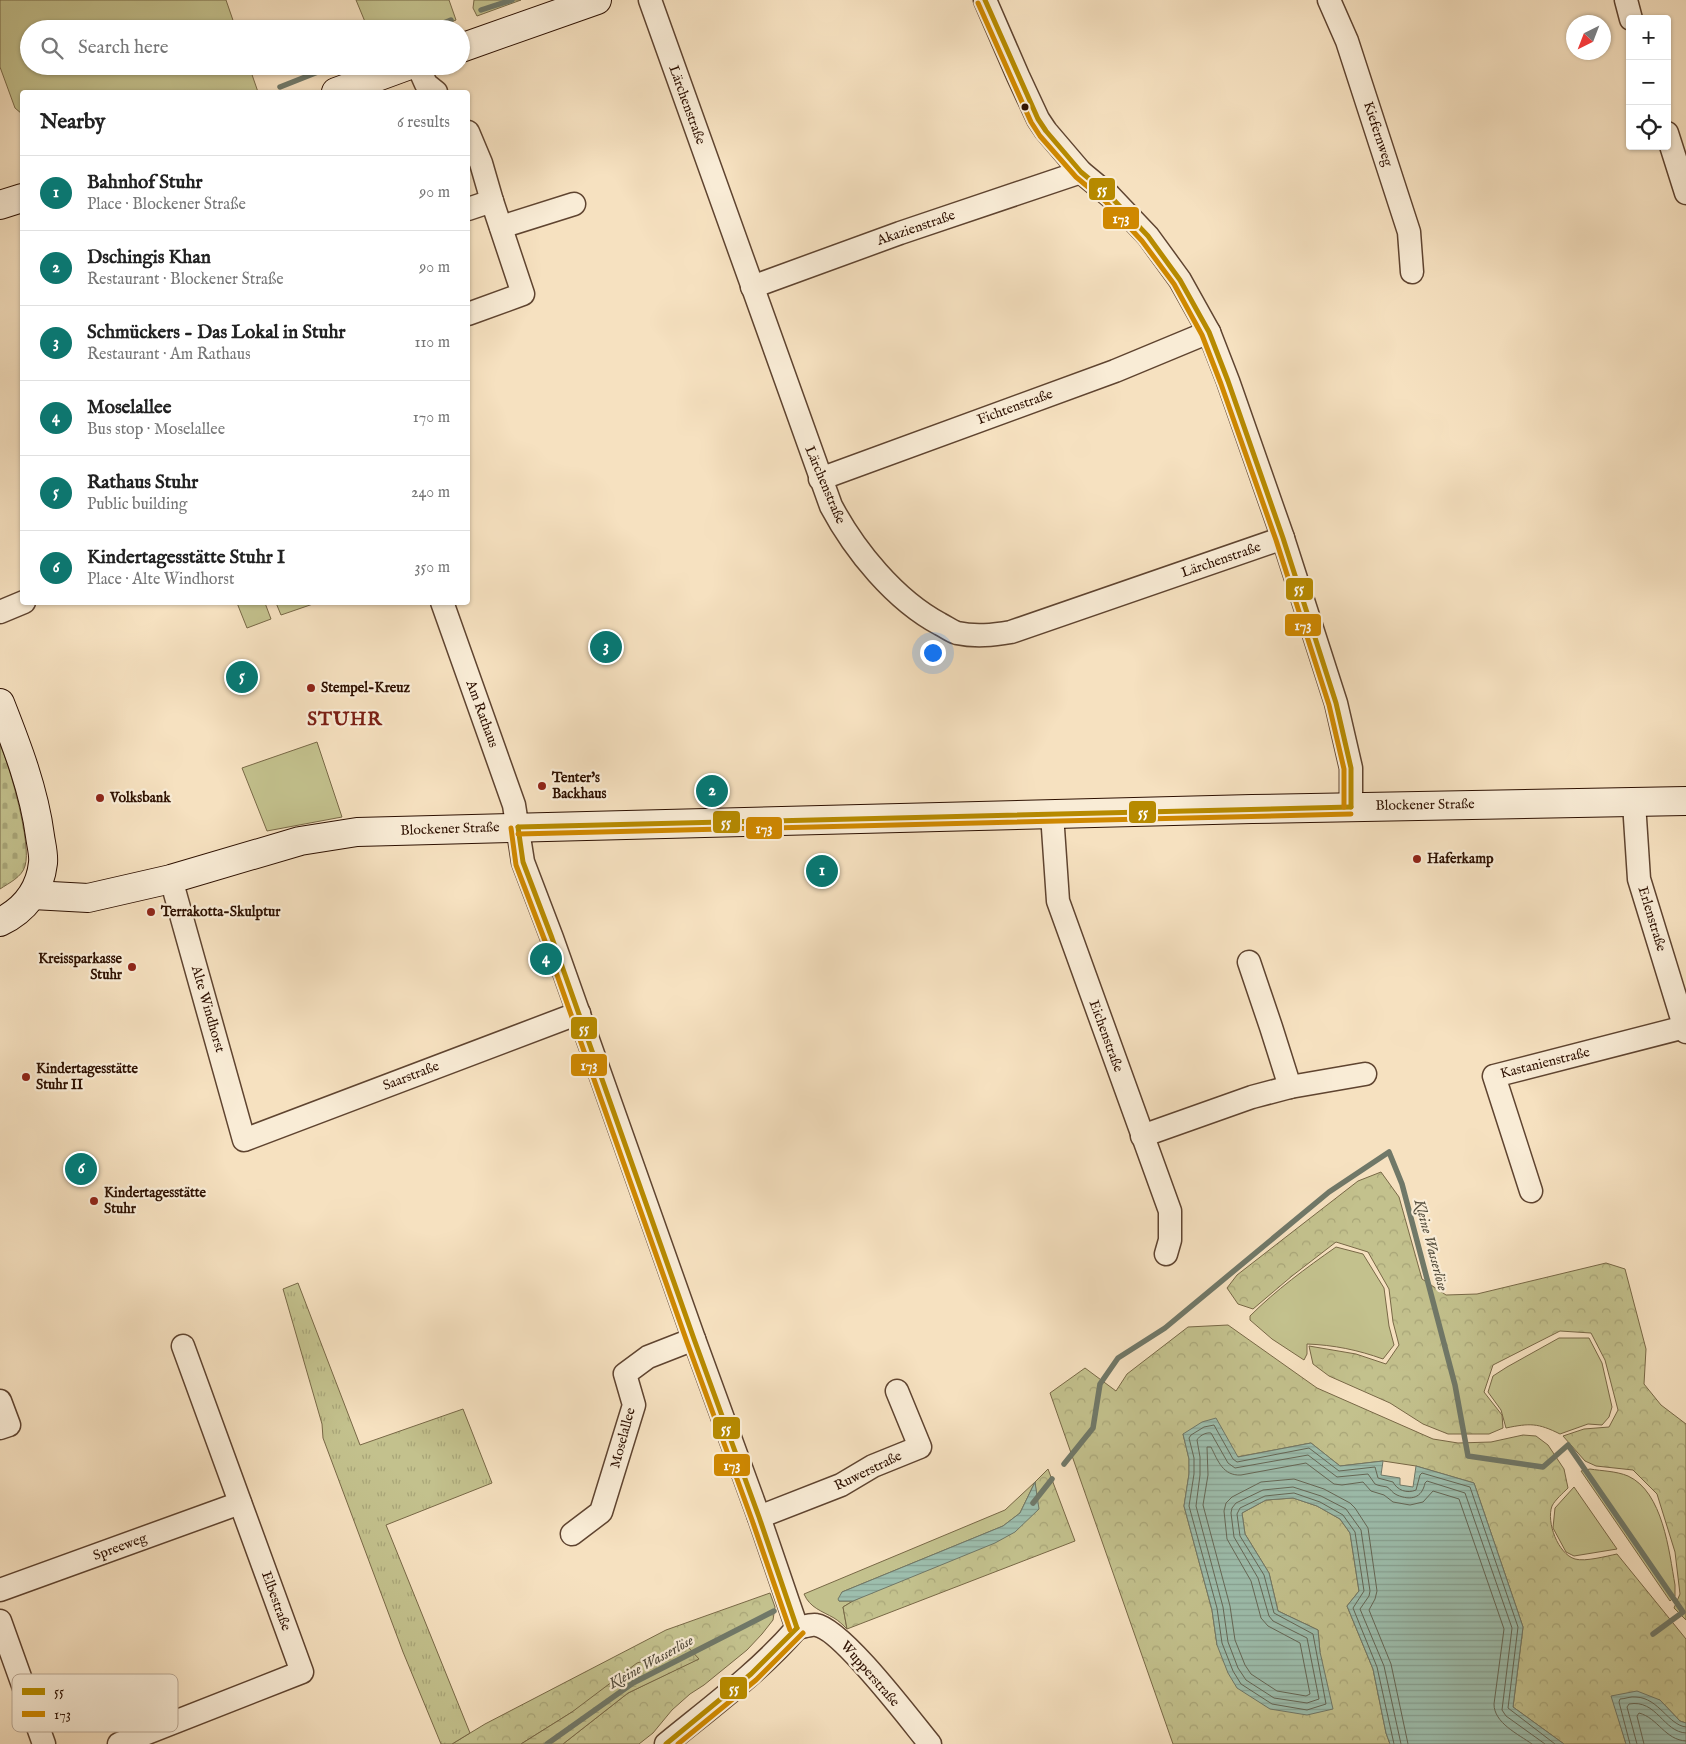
<!DOCTYPE html>
<meta charset="utf-8">
<style>
body{margin:0;font-family:"IM FELL English",serif;background:#f2f2f2;color:#222}
.controls{position:absolute;right:15px;top:15px;display:grid;overflow:hidden;border-radius:5px;box-shadow:0 1px 4px #0004}
.controls button{width:45px;height:45px;display:grid;place-items:center;padding:0;border:0;border-bottom:1px solid #e0e0e0;background:#fff;color:#222;font:25px sans-serif}
.compass{position:absolute;left:1566px;top:15px;width:45px;height:45px;border-radius:50%;background:#fff;box-shadow:0 1px 4px #0004;rotate:222deg}
.you{position:absolute;left:932px;top:652px;width:18px;height:18px;margin:-12px;border:4px solid #fff;border-radius:50%;background:#1a73e8;box-shadow:0 0 0 8px #1a73e833}
.badge{display:grid;place-items:center;width:32px;height:32px;border-radius:50%;background:#0f766e;color:#fff;font-size:16px;font-weight:700}
.pin{position:absolute;translate:-50% -50%;border:2px solid #fff;box-shadow:0 1px 5px #0006}
.list{margin:0;padding:0;list-style:none}
h2{display:flex;justify-content:space-between;align-items:center;height:65px;margin:0;padding:0 20px;font-size:21px}
h2 small{font-size:16px;font-weight:400;color:#767676}
.list li{display:grid;grid-template-columns:32px 1fr auto;gap:15px;align-items:center;box-sizing:border-box;height:75px;padding:0 20px;border-top:1px solid #e0e0e0}
.list b{display:block;font-size:19px;white-space:nowrap}
.list p{margin:0;font-size:16px;white-space:nowrap;color:#767676}
.list em{font-size:16px;font-style:normal;color:#767676}
.icon{flex:none;width:28px;height:28px;fill:none;stroke:currentColor;stroke-width:2;stroke-linecap:round;stroke-linejoin:round}
.map{position:relative;flex:none;width:1686px;height:1744px;overflow:hidden}
.search{position:absolute;background:#fff;box-shadow:0 1px 4px #0004;left:20px;top:20px;width:450px;height:55px;display:flex;align-items:center;gap:12px;box-sizing:border-box;padding:0 18px;border-radius:28px;color:#767676;font-size:19px}
.panel{position:absolute;background:#fff;box-shadow:0 1px 4px #0004;left:20px;top:90px;width:450px;height:515px;border-radius:5px}
.map>svg:first-child{display:block}
.grass{fill:#c3c18d;stroke:#786846}
.forest{fill:url(#forest-crowns);stroke:#786846}
.wetland{fill:url(#wetland-marsh);stroke:#786846}
.cemetery{fill:url(#cemetery-stones);stroke:#786846}
.park{fill:url(#park-tufts);stroke:#786846}
.water{fill:url(#water-rules);stroke:#707868}
.lines{fill:none;stroke-linecap:round;stroke-linejoin:round}
.shore{stroke:#656756;stroke-width:1}
.stream{stroke:#707868;stroke-width:5.5}
.street-casing{stroke:#5f4430;stroke-width:25}
.secondary-casing{stroke:#2d1000;stroke-width:30}
.street{stroke:#f9ecd6;stroke-width:22}
.secondary{stroke:#f9ecd6;stroke-width:28}
.bus-1-casing{stroke:#f9ecd6;stroke-width:9}
.bus-2-casing{stroke:#f9ecd6;stroke-width:9}
.bus-1{stroke:#b68a00;stroke-width:5}
.bus-2{stroke:#cf8800;stroke-width:5}
.bus-dot{fill:#2d1000;stroke:#f9ecd6;stroke-width:2}
.poi-dot{fill:#8f2418;stroke:#f9ecd6;stroke-width:2}
.labels{text-anchor:middle;dominant-baseline:central;stroke-width:4.5;stroke-linejoin:round;paint-order:stroke}
.street-label{font-size:14px;fill:#2d1000;stroke:#f9ecd6}
.poi-label{font-size:14px;font-weight:bold;fill:#2d1000;stroke:#f9ecd6;text-anchor:start}
.water-label{font-size:15px;font-style:italic;fill:#544d3d;stroke:#f9ecd6}
.district-label{font-size:19px;font-weight:bold;letter-spacing:1px;fill:#7a1f14;stroke:#f9ecd6}
.key{fill:#f9ecd6;stroke:#bcaa96;stroke-width:1}
.key-label{font-size:14px;fill:#2d1000}
.line-badge{stroke:#f9ecd6;stroke-width:2}
.badge-label{font-size:14px;text-anchor:middle;font-weight:bold;fill:#fff}
</style>
<div class="map">
<svg width="1686" height="1744" viewBox="0 0 1686 1744">
<defs>
<pattern id="forest-crowns" width="20" height="18" patternUnits="userSpaceOnUse" patternTransform="scale(1.25)"><rect width="20" height="18" fill="#c3c18d"/><path d="M2 6a3 3 0 1 1 6 0M12 15a3 3 0 1 1 6 0" fill="none" stroke="#a8a578"/></pattern>
<pattern id="wetland-marsh" width="20" height="14" patternUnits="userSpaceOnUse" patternTransform="scale(1.25)"><rect width="20" height="14" fill="#c3c18d"/><path d="M1 5h8M5 5V1M11 12h8M15 12V8" fill="none" stroke="#a8a578"/></pattern>
<pattern id="cemetery-stones" width="16" height="16" patternUnits="userSpaceOnUse" patternTransform="scale(1.25)"><rect width="16" height="16" fill="#c3c18d"/><path d="M2 7V4a2 2 0 0 1 4 0v3zM10 15v-3a2 2 0 0 1 4 0v3z" fill="#a8a578"/></pattern>
<pattern id="park-tufts" width="24" height="20" patternUnits="userSpaceOnUse" patternTransform="scale(1.25)"><rect width="24" height="20" fill="#c3c18d"/><path d="M3 7l-1-3M5 7V3M7 7l1-3M15 17l-1-3M17 17v-4M19 17l1-3" fill="none" stroke="#a8a578"/></pattern>
<pattern id="water-rules" width="6" height="5" patternUnits="userSpaceOnUse" patternTransform="scale(1.25)"><rect width="6" height="5" fill="#9dbead"/><path d="M0 2.5h6" fill="none" stroke="#88a293"/></pattern>
</defs>
<rect width="100%" height="100%" fill="#f6e1c0"/>
<filter id="stains"><feTurbulence type="fractalNoise" baseFrequency=".004" numOctaves="4"/><feColorMatrix values="0 0 0 0 .2 0 0 0 0 .09 0 0 0 0 .02 0 0 0 .5 -.17"/></filter>
<radialGradient id="worn" r=".72"><stop offset=".6" stop-color="#630" stop-opacity="0"/><stop offset="1" stop-color="#630" stop-opacity=".3"/></radialGradient>
<g class="grass">
<polygon points="0,0 226,0 236,29 29,29 29,66 249,66 258,92 22,92 22,114 15,108 0,67"/>
<polygon points="356,0 449,0 456,20 434,29 368,29"/>
<polygon points="474,0 521,0 477,16 473,8"/>
<polygon points="237,603 265,603 271,619 247,628"/>
<polygon points="276,603 312,603 313,604 281,615"/>
<polygon points="317,742 342,817 267,831 242,768"/>
<path d="M1336,1247L1363,1254L1384,1288L1389,1326L1394,1345L1383,1359C1358,1350 1334,1345 1307,1344V1354L1304,1360L1272,1339L1250,1320V1316C1276,1290 1306,1268 1336,1247Z"/>
<path d="M1559,1338H1589L1602,1363L1612,1407L1609,1417L1602,1425L1588,1424L1560,1434C1538,1423 1530,1423 1506,1428L1501,1410L1488,1392L1493,1376L1507,1367Z"/>
<path d="M1590,1469C1602,1471 1616,1471 1628,1476C1663,1492 1669,1551 1675,1585V1596L1670,1601L1581,1471Z"/>
<path d="M1035,1482L1020,1513L1003,1526L842,1592L839,1601H853L843,1607L847,1629C843,1625 839,1621 834,1618C822,1611 810,1608 804,1594L1005,1510Z"/>
<polygon points="1574,1487 1617,1549 1574,1556 1566,1552 1553,1528 1555,1508"/>
</g>
<g class="forest">
<polygon points="1381,1172 1399,1197 1422,1279 1446,1295 1477,1294 1606,1263 1625,1269 1646,1349 1644,1384 1661,1405 1686,1424 1686,1620 1674,1608 1680,1594 1675,1552 1657,1494 1633,1470 1596,1466 1585,1461 1563,1436 1584,1429 1609,1427 1618,1410 1605,1360 1591,1333 1560,1331 1493,1365 1484,1392 1502,1415 1503,1428 1489,1434 1448,1434 1423,1424 1390,1403 1329,1376 1313,1364 1309,1346 1356,1354 1386,1364 1399,1345 1393,1322 1389,1289 1368,1252 1336,1242 1292,1276 1253,1309 1238,1304 1227,1288 1237,1275 1358,1181"/>
<path d="M1228,1325L1317,1388L1433,1439L1458,1443L1491,1442L1523,1435L1536,1436L1548,1445L1564,1469L1568,1488C1563,1493 1555,1500 1552,1506C1546,1522 1558,1554 1575,1559C1585,1562 1607,1556 1617,1554L1686,1639V1723L1680,1721L1660,1700L1612,1696L1626,1744H1564L1513,1707L1523,1627L1474,1483L1416,1466L1383,1461L1340,1466L1311,1443L1237,1457L1183,1434L1189,1459V1474L1184,1506L1212,1610L1217,1645L1320,1652L1318,1630L1278,1611L1269,1573L1245,1534L1242,1513L1266,1500L1293,1498L1317,1506L1340,1519L1350,1533L1359,1591L1347,1606L1373,1669L1386,1733L1390,1744H1173L1050,1393L1085,1368L1116,1391L1127,1374L1188,1327Z"/>
<polygon points="1048,1469 1075,1541 847,1629 843,1607 853,1601 1038,1509 1035,1482"/>
<polygon points="770,1593 775,1607 773,1620 762,1634 747,1650 704,1685 690,1694 672,1710 653,1733 639,1744 563,1744 628,1693 698,1659 689,1648 572,1712 521,1744 452,1744 485,1724 666,1630"/>
</g>
<polygon class="wetland" points="689,1648 699,1659 628,1693 563,1744 521,1744 572,1712 637,1663"/>
<path class="cemetery" d="M0,745C10,766 32,845 25,866C22,877 9,883 0,889Z"/>
<polygon class="park" points="298,1283 360,1445 463,1409 492,1483 386,1525 470,1733 452,1744 441,1744 403,1652 323,1438 322,1424 283,1289"/>
<g class="water">
<polygon points="1216,1418 1238,1457 1311,1443 1340,1466 1383,1461 1381,1475 1400,1478 1400,1485 1413,1487 1416,1466 1474,1483 1523,1627 1513,1707 1564,1744 1390,1744 1386,1733 1373,1669 1347,1606 1359,1591 1350,1533 1340,1519 1317,1506 1293,1498 1266,1500 1242,1513 1245,1534 1269,1573 1278,1611 1318,1630 1320,1652 1333,1709 1307,1715 1270,1709 1237,1688 1228,1673 1217,1645 1212,1610 1184,1506 1189,1474 1189,1459 1183,1434 1202,1422"/>
<polygon points="1035,1482 1039,1509 1015,1532 995,1543 853,1601 839,1601 838,1599 842,1592 1003,1526 1020,1513"/>
<polygon points="1637,1691 1660,1700 1680,1721 1686,1723 1686,1744 1626,1744 1611,1696"/>
</g>
<g class="lines">
<g class="shore">
<path d="M1394,1744L1377,1667L1353,1608L1364,1591L1355,1532L1343,1515L1320,1502L1294,1493L1265,1496L1240,1508L1237,1514L1240,1536L1264,1575L1274,1613L1313,1634L1326,1704L1307,1710L1272,1704L1241,1684L1233,1671L1222,1643L1217,1608L1189,1506L1194,1474V1458L1189,1438L1191,1435L1204,1427L1214,1425L1233,1459L1237,1462L1309,1448L1339,1471L1375,1467L1378,1478L1393,1482C1397,1490 1407,1494 1416,1490L1420,1475L1422,1473L1470,1487L1518,1627L1508,1708L1555,1744"/>
<path d="M1401,1744L1384,1666L1360,1609L1369,1596L1370,1591L1361,1530L1346,1509L1321,1496L1293,1487L1263,1490L1236,1503L1232,1508L1231,1513L1234,1537L1258,1578L1269,1616L1273,1621L1307,1638L1319,1699L1307,1703L1274,1698L1246,1680L1238,1668L1228,1642L1223,1607L1196,1506L1200,1475V1457L1197,1440C1199,1436 1206,1432 1211,1433L1228,1463L1235,1468L1308,1455L1337,1477L1368,1474L1375,1484C1379,1486 1383,1486 1387,1487C1391,1489 1392,1493 1397,1495C1411,1501 1422,1498 1425,1483L1427,1481L1465,1493L1512,1628L1502,1710L1506,1716L1545,1744"/>
<path d="M1408,1744L1391,1664L1369,1610L1375,1599L1377,1591L1368,1528L1355,1508L1350,1503L1324,1489L1294,1479L1261,1482L1232,1497L1226,1503L1224,1511L1227,1539L1251,1581L1261,1618L1268,1626L1300,1643L1310,1694L1306,1696L1277,1691L1251,1674L1245,1665L1235,1640L1230,1606L1203,1505L1208,1475L1207,1447H1211C1218,1461 1223,1476 1241,1475L1306,1463L1334,1484L1342,1485L1363,1482L1371,1491L1384,1495L1393,1502L1410,1505L1423,1502L1433,1491L1459,1499L1504,1629L1494,1704C1494,1723 1518,1734 1532,1744"/>
<path d="M1630,1744L1619,1702L1620,1699C1625,1699 1631,1696 1636,1697C1659,1698 1668,1725 1686,1727"/>
<path d="M1637,1744L1627,1707L1629,1704C1657,1699 1663,1732 1686,1733"/>
<path d="M1644,1744L1637,1716L1639,1713C1658,1718 1665,1740 1686,1741"/>
</g>
<g class="stream">
<polyline points="481,10 512,0"/>
<polyline points="429,29 451,20"/>
<polyline points="280,87 333,66"/>
<polyline points="1064,1464 1093,1428 1100,1384 1118,1358 1165,1328 1329,1192 1389,1152 1402,1184 1455,1385 1468,1456 1543,1467 1568,1445 1683,1612 1653,1634"/>
<polyline points="1033,1503 1052,1479"/>
<polyline points="547,1744 633,1683 774,1611"/>
</g>
<g class="street-casing">
<g id="street">
<path d="M650,0L831,506C855,551 895,600 940,624C946,627 951,631 957,633C976,637 993,635 1011,632L1283,538"/>
<polyline points="985,0 1018,76 1038,119 1046,131 1081,172 1110,196 1148,236 1180,280 1209,332 1228,381 1283,538 1336,703 1351,768 1351,807"/>
<polyline points="1329,0 1347,41 1409,232 1412,272"/>
<polyline points="1626,0 1631,19"/>
<polyline points="418,66 426,84 436,92"/>
<polyline points="468,132 481,163 492,201 523,294 468,314"/>
<polyline points="1667,133 1686,193"/>
<polyline points="468,209 492,201"/>
<polyline points="501,227 574,204"/>
<polyline points="752,287 900,233 1081,172"/>
<polyline points="820,479 1115,371 1209,332"/>
<polyline points="442,602 514,805 523,862 552,938 694,1339 759,1517 797,1628"/>
<polyline points="0,612 24,602"/>
<polyline points="1634,803 1639,879 1686,1032"/>
<polyline points="1052,814 1058,901 1170,1211 1170,1240 1166,1254"/>
<polyline points="171,879 244,1140 579,1013"/>
<polyline points="1249,962 1271,1027 1290,1087"/>
<polyline points="1142,1136 1252,1097 1290,1087 1365,1074"/>
<polyline points="1531,1191 1494,1076 1685,1027"/>
<polyline points="0,1401 9,1425 0,1428"/>
<polyline points="759,1517 841,1485 873,1466 920,1447 897,1391"/>
<polyline points="572,1534 601,1512 634,1405 625,1374 648,1357 694,1339"/>
<polyline points="0,1590 240,1503"/>
<polyline points="0,1621 44,1744"/>
<path d="M797,1628C803,1627 811,1624 816,1625C842,1629 911,1721 930,1744"/>
<polyline points="119,1744 302,1672 183,1346"/>
<path d="M666,1744C711,1707 759,1672 797,1628"/>
</g>
</g>
<g class="secondary-casing">
<g id="secondary">
<polyline points="461,48 597,0"/>
<polyline points="336,92 407,66"/>
<polyline points="0,205 22,198"/>
<path d="M0,703C17,746 34,790 40,836C41,844 44,854 43,863C40,890 25,910 0,922"/>
<polyline points="33,895 88,898 171,879 300,841 357,832 1252,809 1686,801"/>
</g>
</g>
<use href="#street" class="street"/>
<use href="#secondary" class="secondary"/>
<g class="bus-1-casing">
<g id="bus-1">
<polyline points="985,0 1038,119 1046,131 1081,172 1110,196 1148,236 1180,280 1209,332 1228,381 1283,538 1336,703 1351,768 1351,807"/>
<polyline points="518,827 523,862 552,938 694,1339 759,1517 797,1628"/>
<polyline points="518,827 1351,807"/>
<polyline points="666,1744 751,1674 797,1628"/>
</g>
</g>
<g class="bus-2-casing">
<g id="bus-2">
<polyline points="978,3 1031,122 1040,136 1076,177 1105,201 1142,241 1174,284 1202,335 1221,384 1276,540 1329,705 1344,769 1344,807"/>
<polyline points="511,828 516,865 545,941 687,1342 752,1520 790,1630"/>
<polyline points="518,834 1351,814"/>
<polyline points="678,1744 756,1680 803,1633"/>
</g>
</g>
<use href="#bus-1" class="bus-1"/>
<use href="#bus-2" class="bus-2"/>
</g>
<circle class="bus-dot" cx="1025" cy="107" r="4.5"/>
<g class="poi-dot">
<circle cx="311" cy="688" r="5"/>
<circle cx="542" cy="786" r="5"/>
<circle cx="100" cy="798" r="5"/>
<circle cx="1417" cy="859" r="5"/>
<circle cx="151" cy="912" r="5"/>
<circle cx="132" cy="967" r="5"/>
<circle cx="26" cy="1077" r="5"/>
<circle cx="94" cy="1201" r="5"/>
</g>
<g class="labels">
<g class="street-label">
<text transform="translate(687 105) rotate(70)">Lärchenstraße</text>
<text transform="translate(1378 134) rotate(72)">Kiefernweg</text>
<text transform="translate(916 228) rotate(-19)">Akazienstraße</text>
<text transform="translate(1015 407) rotate(-20)">Fichtenstraße</text>
<text transform="translate(825 485) rotate(67)">Lärchenstraße</text>
<text transform="translate(1221 560) rotate(-19)">Lärchenstraße</text>
<text transform="translate(482 714) rotate(70)">Am Rathaus</text>
<text transform="translate(1425 805) rotate(-1)">Blockener Straße</text>
<text transform="translate(450 829) rotate(-2)">Blockener Straße</text>
<text transform="translate(1652 919) rotate(73)">Erlenstraße</text>
<text transform="translate(208 1009) rotate(74)">Alte Windhorst</text>
<text transform="translate(1106 1036) rotate(70)">Eichenstraße</text>
<text transform="translate(1545 1063) rotate(-14)">Kastanienstraße</text>
<text transform="translate(411 1076) rotate(-21)">Saarstraße</text>
<text transform="translate(623 1438) rotate(-75)">Moselallee</text>
<text transform="translate(868 1471) rotate(-26)">Ruwerstraße</text>
<text transform="translate(120 1547) rotate(-20)">Spreeweg</text>
<text transform="translate(276 1601) rotate(70)">Elbestraße</text>
<text transform="translate(870 1674) rotate(49)">Wupperstraße</text>
</g>
<g class="poi-label">
<text x="321" y="688">Stempel-Kreuz</text>
<text x="552" y="778">Tenter's<tspan x="552" dy="16">Backhaus</tspan></text>
<text x="110" y="798">Volksbank</text>
<text x="1427" y="859">Haferkamp</text>
<text x="161" y="912">Terrakotta-Skulptur</text>
<text x="122" y="959" text-anchor="end">Kreissparkasse<tspan x="122" dy="16">Stuhr</tspan></text>
<text x="36" y="1069">Kindertagesstätte<tspan x="36" dy="16">Stuhr II</tspan></text>
<text x="104" y="1193">Kindertagesstätte<tspan x="104" dy="16">Stuhr</tspan></text>
</g>
<g class="water-label">
<text transform="translate(1431 1245) rotate(75)">Kleine Wasserlöse</text>
<text transform="translate(651 1662) rotate(-29)">Kleine Wasserlöse</text>
</g>
<g class="district-label">
<text x="345" y="720">STUHR</text>
</g>
</g>
<rect x="12" y="1674" width="166" height="58" rx="8" class="key"/>
<rect x="22" y="1688" width="23" height="7" fill="#b68a00"/>
<rect x="22" y="1711" width="23" height="6" fill="#cf8800"/>
<g class="key-label">
<text x="54" y="1696">55</text>
<text x="54" y="1719">173</text>
</g>
<g class="line-badge">
<rect x="1088" y="177" width="28" height="24" rx="5" fill="#b68a00"/>
<rect x="1102" y="206" width="38" height="24" rx="5" fill="#cf8800"/>
<rect x="1285" y="577" width="29" height="24" rx="5" fill="#b68a00"/>
<rect x="1284" y="613" width="38" height="24" rx="5" fill="#cf8800"/>
<rect x="1128" y="800" width="29" height="24" rx="5" fill="#b68a00"/>
<rect x="712" y="810" width="29" height="24" rx="5" fill="#b68a00"/>
<rect x="745" y="816" width="38" height="24" rx="5" fill="#cf8800"/>
<rect x="570" y="1016" width="28" height="24" rx="5" fill="#b68a00"/>
<rect x="570" y="1053" width="38" height="24" rx="5" fill="#cf8800"/>
<rect x="712" y="1416" width="29" height="24" rx="5" fill="#b68a00"/>
<rect x="713" y="1453" width="38" height="24" rx="5" fill="#cf8800"/>
<rect x="719" y="1676" width="29" height="24" rx="5" fill="#b68a00"/>
</g>
<g class="badge-label">
<text x="1102" y="194">55</text>
<text x="1121" y="223">173</text>
<text x="1299" y="593">55</text>
<text x="1303" y="630">173</text>
<text x="1143" y="817">55</text>
<text x="726" y="827">55</text>
<text x="764" y="833">173</text>
<text x="584" y="1033">55</text>
<text x="589" y="1070">173</text>
<text x="726" y="1433">55</text>
<text x="732" y="1470">173</text>
<text x="734" y="1693">55</text>
</g>
<rect width="100%" height="100%" filter="url(#stains)"/>
<rect width="100%" height="100%" fill="url(#worn)"/>
</svg>
<div class="controls">
<button>+</button>
<button>−</button>
<button><svg class="icon" aria-label="locate" viewBox="0 0 24 24"><circle cx="12" cy="12" r="6"/><path d="M12 2v4M12 18v4M2 12h4M18 12h4"/></svg></button>
</div>
<svg class="compass" viewBox="-18 -18 36 36"><path d="M0-13l5 13h-10z" fill="#e53935"/><path d="M0 13l5-13h-10z" fill="#767676"/></svg>
<div class="you"></div>
<div class="pin badge" style="left:822px;top:871px">1</div>
<div class="pin badge" style="left:712px;top:791px">2</div>
<div class="pin badge" style="left:606px;top:647px">3</div>
<div class="pin badge" style="left:546px;top:959px">4</div>
<div class="pin badge" style="left:242px;top:677px">5</div>
<div class="pin badge" style="left:81px;top:1169px">6</div>
<div class="search"><svg class="icon" aria-label="search" viewBox="0 0 24 24"><circle cx="10" cy="10" r="6"/><path d="M15 15l6 6"/></svg>Search here</div>
<section class="panel">
<h2>Nearby<small>6 results</small></h2>
<ul class="list">
<li><span class="badge">1</span><div><b>Bahnhof Stuhr</b><p>Place · Blockener Straße</p></div><em>90 m</em></li>
<li><span class="badge">2</span><div><b>Dschingis Khan</b><p>Restaurant · Blockener Straße</p></div><em>90 m</em></li>
<li><span class="badge">3</span><div><b>Schmückers - Das Lokal in Stuhr</b><p>Restaurant · Am Rathaus</p></div><em>110 m</em></li>
<li><span class="badge">4</span><div><b>Moselallee</b><p>Bus stop · Moselallee</p></div><em>170 m</em></li>
<li><span class="badge">5</span><div><b>Rathaus Stuhr</b><p>Public building</p></div><em>240 m</em></li>
<li><span class="badge">6</span><div><b>Kindertagesstätte Stuhr I</b><p>Place · Alte Windhorst</p></div><em>350 m</em></li>
</ul>
</section>
</div>
